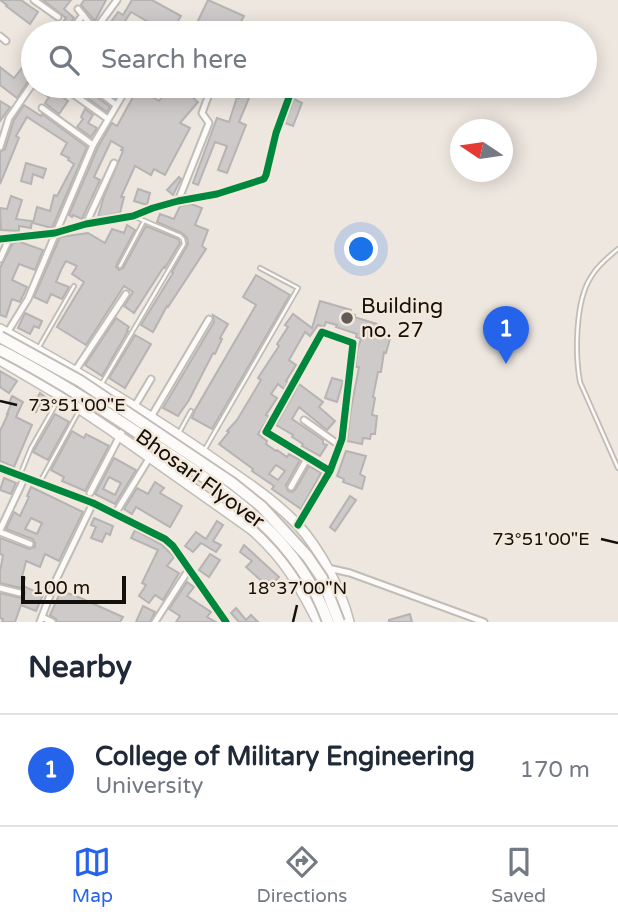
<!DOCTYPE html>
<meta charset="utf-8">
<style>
body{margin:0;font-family:"Varela Round",sans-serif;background:#f6f6f7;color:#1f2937}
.compass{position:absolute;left:450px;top:119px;width:63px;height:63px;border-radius:50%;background:#fff;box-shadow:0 4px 18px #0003;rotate:283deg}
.scale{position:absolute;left:21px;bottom:18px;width:105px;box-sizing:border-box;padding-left:7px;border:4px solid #130f0b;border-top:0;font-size:19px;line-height:24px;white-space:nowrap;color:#130f0b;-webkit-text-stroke:5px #f4e8da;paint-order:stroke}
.you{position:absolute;left:362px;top:250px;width:24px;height:24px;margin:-18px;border:5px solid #fff;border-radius:50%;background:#1a73e8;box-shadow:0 0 0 10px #1a73e833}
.badge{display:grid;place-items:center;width:46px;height:46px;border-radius:50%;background:#2563eb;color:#fff;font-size:23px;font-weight:700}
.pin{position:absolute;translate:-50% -58px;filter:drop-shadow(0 2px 4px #0008)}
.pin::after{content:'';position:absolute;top:37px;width:24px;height:21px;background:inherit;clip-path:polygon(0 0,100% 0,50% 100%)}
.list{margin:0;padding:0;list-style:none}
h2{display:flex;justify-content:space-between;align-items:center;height:91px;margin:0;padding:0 28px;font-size:30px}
h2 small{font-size:23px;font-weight:400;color:#747a83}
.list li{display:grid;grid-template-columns:46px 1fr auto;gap:21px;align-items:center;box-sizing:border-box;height:112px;padding:0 28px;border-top:2px solid #e0e1e3}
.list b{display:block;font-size:26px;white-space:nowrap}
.list p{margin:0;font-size:23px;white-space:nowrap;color:#747a83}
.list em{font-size:23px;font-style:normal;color:#747a83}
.icon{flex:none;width:38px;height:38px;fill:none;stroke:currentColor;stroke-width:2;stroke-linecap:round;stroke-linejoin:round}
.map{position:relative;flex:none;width:618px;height:622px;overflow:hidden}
.search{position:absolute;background:#fff;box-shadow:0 4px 18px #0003;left:21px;right:21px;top:21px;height:77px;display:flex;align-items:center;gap:18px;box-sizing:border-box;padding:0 24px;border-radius:38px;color:#747a83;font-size:26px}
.sheet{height:203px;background:#fff}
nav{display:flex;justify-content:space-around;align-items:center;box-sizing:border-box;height:98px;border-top:2px solid #e0e1e3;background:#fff;font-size:19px;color:#747a83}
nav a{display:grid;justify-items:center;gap:4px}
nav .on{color:#2563eb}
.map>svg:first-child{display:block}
.building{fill:#cecaca;stroke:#b6b3b3;stroke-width:2;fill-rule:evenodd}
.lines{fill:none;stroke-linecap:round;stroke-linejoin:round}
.lane-casing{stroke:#c1bcb6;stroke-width:6}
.street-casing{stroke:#c1bcb6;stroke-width:9}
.primary-casing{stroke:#c1bcb6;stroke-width:12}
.lane{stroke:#fcfbfa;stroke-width:2.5}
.street{stroke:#fcfbfa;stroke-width:5}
.primary{stroke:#fcfbfa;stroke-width:9}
.highway-bridge-casing{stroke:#c1bcb6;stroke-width:14;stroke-linecap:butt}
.highway-bridge{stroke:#fcfbfa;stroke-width:10}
.cycleway-casing{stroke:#f4e8da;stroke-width:11}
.cycleway{stroke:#00873e;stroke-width:7}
.ticks{fill:none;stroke:#130f0b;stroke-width:2.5}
.poi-dot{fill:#605b56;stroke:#f4e8da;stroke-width:2.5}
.labels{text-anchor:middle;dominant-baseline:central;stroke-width:5;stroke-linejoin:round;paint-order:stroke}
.poi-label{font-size:21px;fill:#130f0b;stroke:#f4e8da;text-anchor:start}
.street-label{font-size:21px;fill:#130f0b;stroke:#f4e8da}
.ticks-label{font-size:18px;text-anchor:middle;fill:#130f0b;stroke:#f4e8da;stroke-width:5;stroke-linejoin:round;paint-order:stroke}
</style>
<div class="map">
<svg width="618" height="622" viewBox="0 0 618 622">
<rect width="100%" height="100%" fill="#eee7e0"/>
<g class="building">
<polygon points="0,0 21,0 38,12 30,24 6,6 7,5"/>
<polygon points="43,0 71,0 64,9 74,18 64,33 54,33 66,18"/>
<polygon points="84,0 106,0 95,21 81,5"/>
<polygon points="132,0 152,0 181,16 171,33 151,33 155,26 131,12 117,33 103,33 118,12 123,15"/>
<polygon points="208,0 244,16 235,33 228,33 217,28 214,33 192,33"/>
<polygon points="33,54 33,76 29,80 17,98 0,85 0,67 14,78"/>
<polygon points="37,86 55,86 53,90 68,101 59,114 45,103 49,97 35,89"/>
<polygon points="71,86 86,86 88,90 110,107 107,112"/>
<polygon points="99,86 122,86 115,98"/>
<polygon points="170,86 179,86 198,102 180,123 190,128 165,175 154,169 151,175 135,166 121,197 124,197 120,213 98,217 104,196 123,151 121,150 123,148 111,141 94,177 100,180 82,219 73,215 72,217 69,215 98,147 112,123 117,126 138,88 159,101"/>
<polygon points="244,86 254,86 239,122 246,125 227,173 218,170 227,146 215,142 198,185 193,183 217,118 229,122 237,97 239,98"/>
<polygon points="294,99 302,103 293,126 285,123"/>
<polygon points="0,101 10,107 0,121"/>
<polygon points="24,105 41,116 42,114 87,147 52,228 33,223 37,207 50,211 54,195 57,196 74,164 68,160 69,158 61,154 67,143 27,117 16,136 19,138 0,184 0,152 5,149 14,120"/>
<polygon points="85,109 93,115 88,123 97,128 91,137 77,127 83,119 81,117"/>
<polygon points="26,163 46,169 43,178 33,174 31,184 21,181"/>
<polygon points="179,177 181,179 173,195 167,190"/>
<polygon points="138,189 150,193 147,205 134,201"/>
<polygon points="11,196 22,200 16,219 32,221 31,228 19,226 19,231 1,230 0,208 7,209"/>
<polygon points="191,204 202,208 195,225 208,230 202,246 206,249 168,307 167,306 153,332 141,325 173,273 172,272 188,244 187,238 182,233 157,222 160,214 174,219 180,206"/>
<polygon points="127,225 135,230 117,264 116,267 119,270 123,268 146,226 178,239 180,243 165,268 164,267 161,271 134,313 124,306 133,292 124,286 86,345 57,327 84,282 72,274 77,266 66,261 61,270 56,282 69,287 62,299 51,294 47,303 34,297 60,237 88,233 105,243 112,229 124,233"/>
<polygon points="17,242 20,242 43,250 35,270 19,264 12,280 27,287 20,302 12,299 6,317 0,315 0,268 13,243"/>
<polygon points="256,275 290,295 212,429 192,418 195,410 256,305 243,297"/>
<path d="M320,301L351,310L350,313L355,315L354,317L377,324L375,332L391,335L386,353L384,352L381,372H378L373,397L375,398L372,415L377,416L375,434H371L370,439L363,438L362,444L347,441L351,409L359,367H356L357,350L361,339L356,337L357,334L336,327L337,325L326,322L324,327L318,325L310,336L305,332L289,360L296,365L286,381L288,383L284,389L278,384L271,394L277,398L266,415L269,417L258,434L267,441L266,444L276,451L277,450L287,457L289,454L300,460L286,485L288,491L292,492L295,490L309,466L321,473L301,509L272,489L274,486L252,471L253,469L219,444L229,432L227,431L237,420L261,380L258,378L279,346L277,344L288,327L285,325L293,314L312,328ZM276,465L285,471L278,480L269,474Z"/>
<polygon points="25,313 42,321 39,328 34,326 30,334 18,328"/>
<polygon points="213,315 228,324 220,338 222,339 215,354 213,353 189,400 178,416 163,408 214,322"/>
<polygon points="116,318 129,327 127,330 128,331 102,376 85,365"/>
<polygon points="135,335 151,344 125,388 109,378"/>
<polygon points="0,371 17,381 9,393 0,387"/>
<polygon points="332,378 343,381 337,402 325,398"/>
<polygon points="299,384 323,402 319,407 335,421 327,430 299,407 292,419 323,440 323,444 327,445 320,456 302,446 303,444 292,437 293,435 276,425"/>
<polygon points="40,393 45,397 36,412 31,408"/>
<polygon points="12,396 23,402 16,417 32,425 14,467 0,461 0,431 8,414 7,414 11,404 9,403"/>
<polygon points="55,414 69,422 48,460 33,452"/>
<polygon points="72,431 84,438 86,434 109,446 85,491 62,481 64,477 51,470"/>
<polygon points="346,451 366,456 360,474 365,477 362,489 343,482 344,479 337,476"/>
<path d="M114,458L136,470L115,504L95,494ZM109,477L121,483L115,495L103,489Z"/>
<polygon points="4,478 16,483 11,494 0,490"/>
<polygon points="155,482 164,488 160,493 182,506 170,527 136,507 132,514 124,509 137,488 148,494"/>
<path d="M31,487L83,512L59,561L45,554L40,567L26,561L22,577L25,578L23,586L43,595L36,611L21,605L15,622H2L3,619L0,618V593L21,598L24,596L25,592L21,588L0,583V572L3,555L0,554V538L29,549L35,547V543L33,539L6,529L14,512L20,516L29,497L27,496ZM31,518L42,523L37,534L25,529Z"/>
<polygon points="350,496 356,500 335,531 330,527"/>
<polygon points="94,518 113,526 110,535 106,533 102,542 91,538 96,527 91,525"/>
<polygon points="217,521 223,525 213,541 221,545 216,552 201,543 193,552 185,546 196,532 206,539"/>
<polygon points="135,530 162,545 174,557 167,566 179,573 163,600 155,595 149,603 139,596 146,585 142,583 158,550 131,538"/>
<polygon points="244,545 279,577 272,584 269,581 266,585 246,567 252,561 240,552"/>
<polygon points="210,554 220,560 209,577 199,570"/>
<polygon points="187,582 194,587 187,596 211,612 207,617 216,622 176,622 180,616 169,609"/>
<polygon points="61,591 76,596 123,617 120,622 57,622 56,619 50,615"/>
<polygon points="143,606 155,612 150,622 136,622"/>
<polygon points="236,608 246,620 251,615 258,622 239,622 231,613"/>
<polygon points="410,614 412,622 389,622 389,620"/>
</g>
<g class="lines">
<g class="lane-casing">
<g id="lane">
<path d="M618,249C608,257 597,266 591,277C575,301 575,355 580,382L618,468"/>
<polyline points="120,266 144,221"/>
<polyline points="39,347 74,286"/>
<polyline points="101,385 184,244 183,239 180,236 133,216"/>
<polyline points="179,433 191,411"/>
<polyline points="205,449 298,288 260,268"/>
<polyline points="20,475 31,448 60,397"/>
<polyline points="40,482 79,411"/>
</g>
</g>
<g class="street-casing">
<g id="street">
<polyline points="34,0 58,17"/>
<polyline points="78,9 95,30 117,0"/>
<polyline points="69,33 83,15"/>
<polyline points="0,36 6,41"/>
<polyline points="62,86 108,119"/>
<polyline points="91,86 116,105"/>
<polyline points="42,108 93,145"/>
<polyline points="0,147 9,118 33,83"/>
<polyline points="178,201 209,123 202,113 212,86"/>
<polyline points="86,224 114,163"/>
<polyline points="0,239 55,233 86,224 133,216 153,208 178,201 217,194 264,179 266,175 276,133 292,89"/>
<polyline points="0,259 10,237"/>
<polyline points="7,333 28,299 93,145 128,86"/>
<polyline points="75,371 126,294"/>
<polyline points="133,409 151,379"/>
<polyline points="151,417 209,319"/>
<polyline points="304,420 339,445"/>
<polyline points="0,468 93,503 165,539 173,546 226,622"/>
<polyline points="291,487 308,457"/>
<polyline points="90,493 126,424"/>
<polyline points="115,514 150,457"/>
<polyline points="299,525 330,471 342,439 353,343 322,332 266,432 330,471"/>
<polyline points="0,530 25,477"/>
<polyline points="0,532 30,544"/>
<polyline points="328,568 350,573 484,622"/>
<polyline points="0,588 20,593"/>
<polyline points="42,617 52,622"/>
<polyline points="40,622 55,582 93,503"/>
<polyline points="155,622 189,569"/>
</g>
</g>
<g class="primary-casing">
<g id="primary">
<path d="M0,329C76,371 151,414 222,465C248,483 275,501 297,524C320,549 341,589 349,622"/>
<path d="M0,360L56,393L111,430L251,529C285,559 298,583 318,622"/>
</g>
</g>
<use href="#lane" class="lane"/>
<use href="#street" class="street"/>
<use href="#primary" class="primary"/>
<g class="highway-bridge-casing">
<g id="highway-bridge">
<polyline points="0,337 80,381 232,483 262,507 307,556 322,578 339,622"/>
<path d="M0,350C51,376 99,407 147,439C221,488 297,533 328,622"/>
</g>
</g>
<use href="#highway-bridge" class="highway-bridge"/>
<g class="cycleway-casing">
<g id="cycleway">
<polyline points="0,239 55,233 86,224 133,216 153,208 178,201 217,194 264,179 266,175 276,133 292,89"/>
<polyline points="0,468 93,503 165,539 173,546 226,622"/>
<polyline points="298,525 330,471 342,439 353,343 322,332 266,432 330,471"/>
</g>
</g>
<use href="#cycleway" class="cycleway"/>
</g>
<path class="ticks" d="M0,401L17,405M601,539L618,543M293,622L297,605"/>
<circle class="poi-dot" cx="347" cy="318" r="7"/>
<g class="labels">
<g class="poi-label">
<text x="361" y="306">Building<tspan x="361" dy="24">no. 27</tspan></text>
</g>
<g class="street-label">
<text transform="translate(200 479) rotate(36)">Bhosari Flyover</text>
</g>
</g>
<g class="ticks-label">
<text x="77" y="411">73°51'00"E</text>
<text x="541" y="545">73°51'00"E</text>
<text x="297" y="594">18°37'00"N</text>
</g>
</svg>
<svg class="compass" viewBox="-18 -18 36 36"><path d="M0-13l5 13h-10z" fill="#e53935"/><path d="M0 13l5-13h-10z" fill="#747a83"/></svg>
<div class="scale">100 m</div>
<div class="you"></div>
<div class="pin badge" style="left:506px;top:364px">1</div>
<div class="search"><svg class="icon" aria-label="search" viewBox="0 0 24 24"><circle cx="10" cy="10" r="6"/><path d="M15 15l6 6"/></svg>Search here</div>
</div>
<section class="sheet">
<h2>Nearby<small></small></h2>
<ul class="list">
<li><span class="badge">1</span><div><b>College of Military Engineering</b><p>University</p></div><em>170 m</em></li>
</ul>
</section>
<nav>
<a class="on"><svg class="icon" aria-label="map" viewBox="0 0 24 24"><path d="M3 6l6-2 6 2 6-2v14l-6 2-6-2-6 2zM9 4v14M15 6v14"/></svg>Map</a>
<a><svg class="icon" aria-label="directions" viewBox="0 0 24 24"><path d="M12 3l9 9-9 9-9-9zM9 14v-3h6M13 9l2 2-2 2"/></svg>Directions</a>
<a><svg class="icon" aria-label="saved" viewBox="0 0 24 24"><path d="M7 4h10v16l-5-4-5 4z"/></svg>Saved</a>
</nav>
